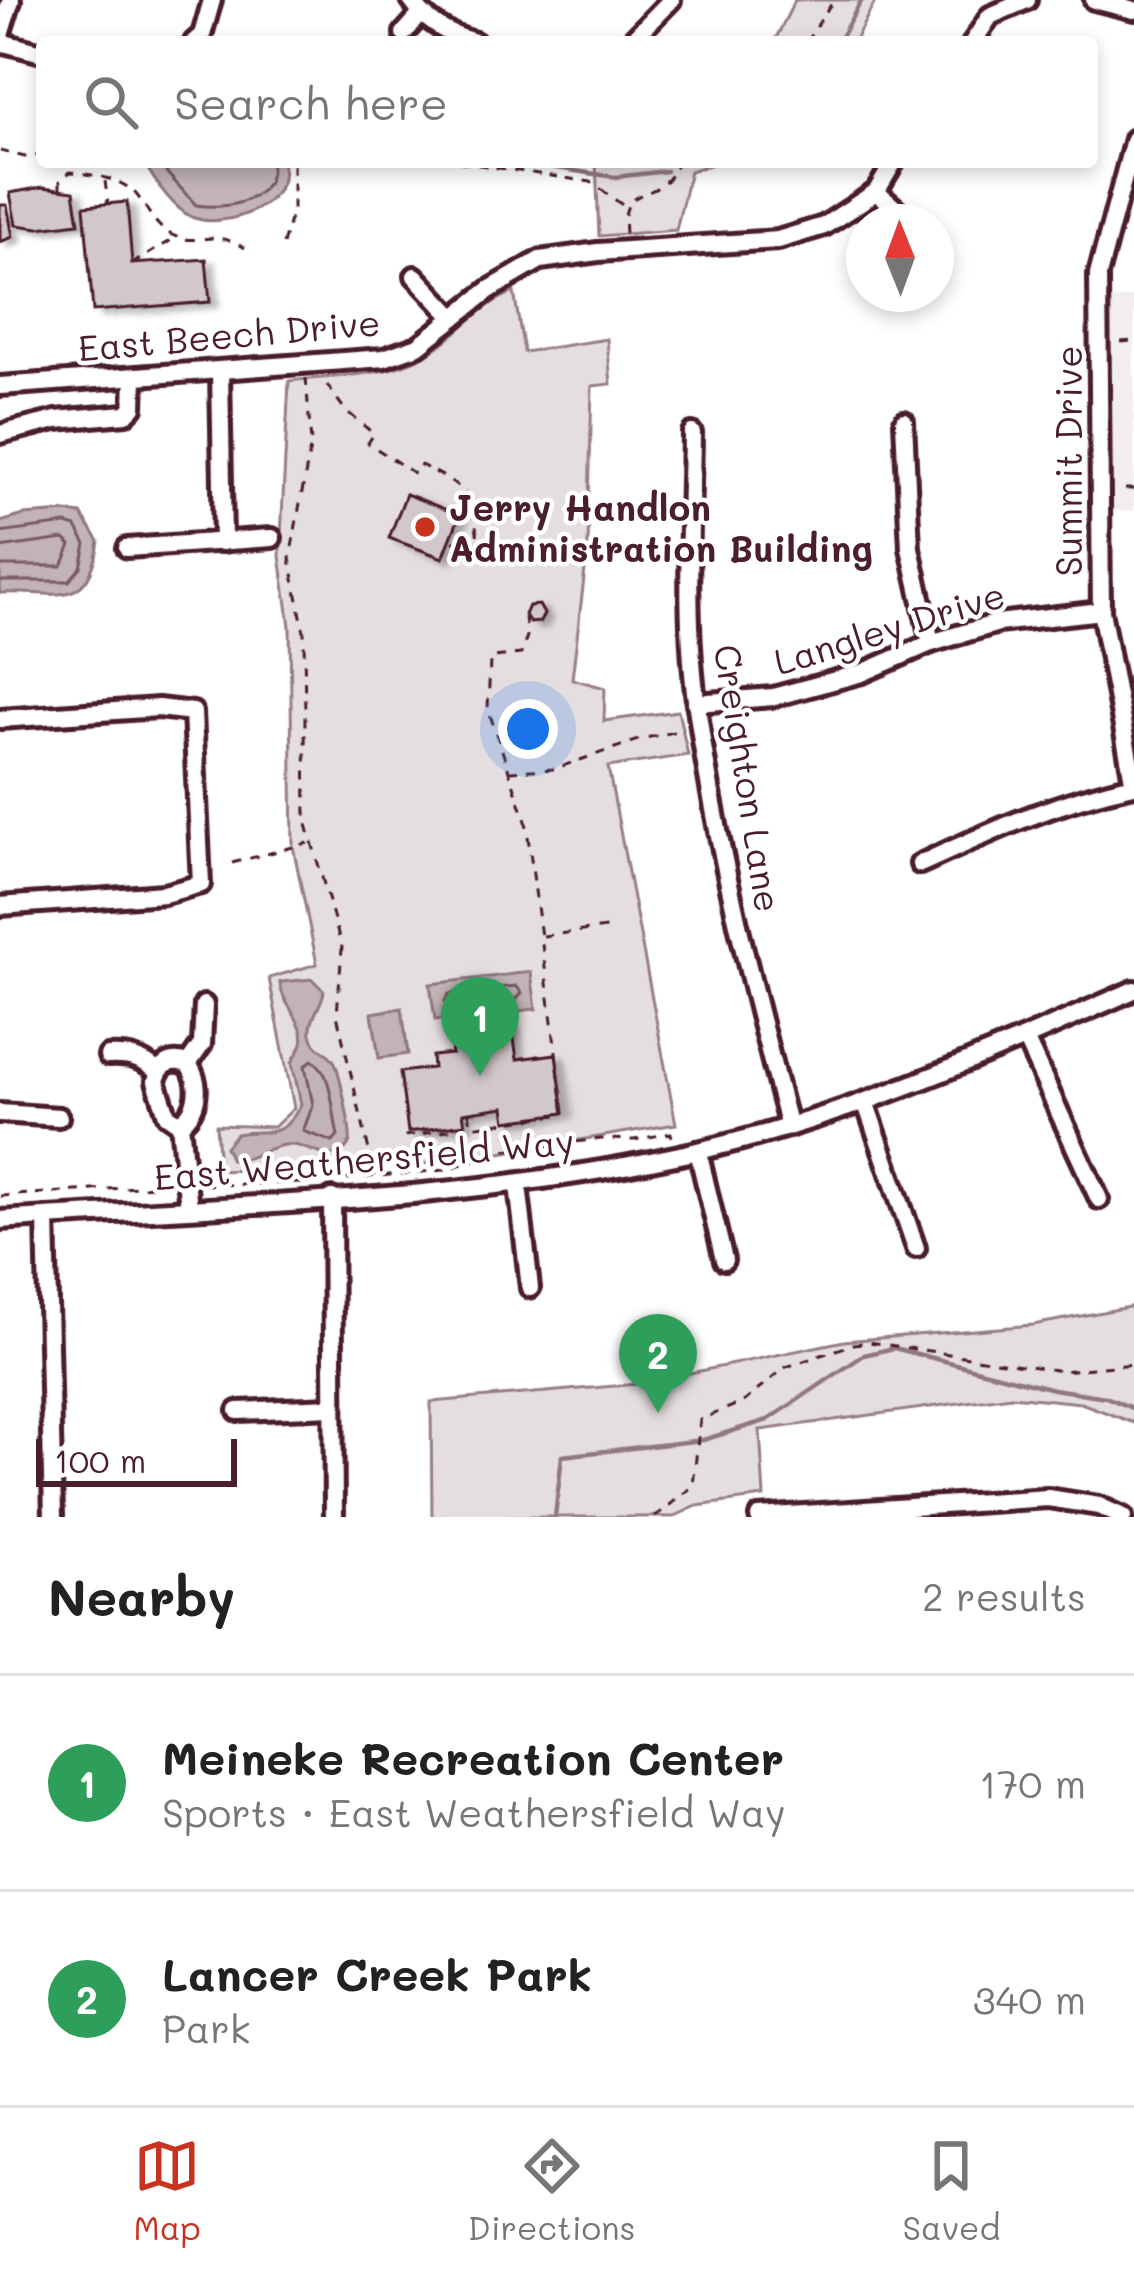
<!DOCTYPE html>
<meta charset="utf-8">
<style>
body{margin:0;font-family:Mali,sans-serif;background:#f2f2f2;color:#222}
.compass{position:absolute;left:846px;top:204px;width:108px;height:108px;border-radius:50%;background:#fff;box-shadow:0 6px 18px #0003;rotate:359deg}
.scale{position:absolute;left:36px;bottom:30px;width:201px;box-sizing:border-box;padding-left:12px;border:6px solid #4a1f2b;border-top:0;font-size:33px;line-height:42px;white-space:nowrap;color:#4a1f2b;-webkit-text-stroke:9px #fff;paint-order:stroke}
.you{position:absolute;left:528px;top:729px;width:42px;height:42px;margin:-30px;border:9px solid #fff;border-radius:50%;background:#1a73e8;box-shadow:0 0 0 18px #1a73e833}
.badge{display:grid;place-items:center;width:78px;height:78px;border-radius:50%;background:#c8321e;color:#fff;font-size:39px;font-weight:700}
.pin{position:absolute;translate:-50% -99px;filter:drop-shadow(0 3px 6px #0008)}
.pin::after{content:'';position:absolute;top:63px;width:42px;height:36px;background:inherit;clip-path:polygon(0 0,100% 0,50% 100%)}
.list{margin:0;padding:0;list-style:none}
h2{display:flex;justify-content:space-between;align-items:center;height:156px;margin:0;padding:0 48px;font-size:51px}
h2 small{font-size:39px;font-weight:400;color:#767676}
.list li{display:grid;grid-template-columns:78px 1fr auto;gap:36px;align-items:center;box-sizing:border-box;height:216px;padding:0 48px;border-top:3px solid #e0e0e0}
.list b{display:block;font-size:45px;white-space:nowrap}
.list p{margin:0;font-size:39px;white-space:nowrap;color:#767676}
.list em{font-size:39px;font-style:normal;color:#767676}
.icon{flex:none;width:66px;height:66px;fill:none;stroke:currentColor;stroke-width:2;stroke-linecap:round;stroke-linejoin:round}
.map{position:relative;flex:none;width:1134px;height:1517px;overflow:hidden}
.search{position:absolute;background:#fff;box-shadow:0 6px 18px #0003;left:36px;right:36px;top:36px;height:132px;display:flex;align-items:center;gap:30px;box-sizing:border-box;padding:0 42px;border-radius:12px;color:#767676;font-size:45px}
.sheet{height:588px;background:#fff}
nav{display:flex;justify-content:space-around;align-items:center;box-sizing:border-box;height:168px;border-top:3px solid #e0e0e0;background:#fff;font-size:33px;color:#767676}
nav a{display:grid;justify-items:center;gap:6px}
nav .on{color:#c8321e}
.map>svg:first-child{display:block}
.built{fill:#f2eeef}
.green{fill:#e5dee0;stroke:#987e86;stroke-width:3}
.water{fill:#c1b3b6;stroke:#91787e;stroke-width:3}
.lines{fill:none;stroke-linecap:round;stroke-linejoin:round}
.shore{stroke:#7a5a63;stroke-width:3}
.stream{stroke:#91787e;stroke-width:4.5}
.building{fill:#d2c7cb;stroke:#4a1f2b;stroke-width:3;filter:url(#shadow)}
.minor-casing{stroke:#4a1f2b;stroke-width:26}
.path{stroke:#4a1f2b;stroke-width:3;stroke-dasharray:9 9;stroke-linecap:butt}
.minor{stroke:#fff;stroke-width:16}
.poi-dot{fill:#c8321e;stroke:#fff;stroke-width:4.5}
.labels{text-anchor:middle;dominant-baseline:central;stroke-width:9;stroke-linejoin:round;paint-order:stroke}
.street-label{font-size:36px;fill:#4a1f2b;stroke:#fff}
.poi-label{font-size:36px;font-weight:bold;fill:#4a1f2b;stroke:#fff;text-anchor:start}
</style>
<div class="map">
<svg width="1134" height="1517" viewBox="0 0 1134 1517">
<defs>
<filter id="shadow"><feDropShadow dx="8" dy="4.5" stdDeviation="3" flood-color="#0004"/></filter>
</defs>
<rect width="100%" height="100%" fill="#fff"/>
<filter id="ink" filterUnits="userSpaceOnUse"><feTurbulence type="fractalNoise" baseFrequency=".00833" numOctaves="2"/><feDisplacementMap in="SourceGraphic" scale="24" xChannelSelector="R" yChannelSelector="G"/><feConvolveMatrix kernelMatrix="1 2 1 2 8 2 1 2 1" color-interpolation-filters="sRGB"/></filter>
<g filter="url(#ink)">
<polygon class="built" points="1134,297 1134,511 1111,511 1111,299"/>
<g class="green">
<polygon points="795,0 876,0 854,42 774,42"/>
<polygon points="596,162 719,162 690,171 676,230 599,236"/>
<path d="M514,292L524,352L607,339L611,384L592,386L588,545L572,679L605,688L604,721L678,711L688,755L608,767L676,1124L440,1163L219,1171L216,1125L274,1127L294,1108L269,978L317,964L293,846L290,626L280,556L289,381C332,376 392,377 429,353C459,334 481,304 514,292Z"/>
<polygon points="1134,1306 1134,1423 1081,1403 1011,1396 760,1430 764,1497 697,1506 673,1517 432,1517 431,1402 637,1384 844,1341 1033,1325"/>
</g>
<g class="water">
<path d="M144,162H282C295,204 227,229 194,218C175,211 153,179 144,162Z"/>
<path d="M66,512L81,514L99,541C89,613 56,590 0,593V522L24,515Z"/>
<polygon points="531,972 536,1009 435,1020 430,984"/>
<path d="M312,979L324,991C322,1006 309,1018 311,1034C314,1050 326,1049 334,1061C339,1068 352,1134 350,1141C349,1146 343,1152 338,1154C320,1159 302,1142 284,1145C264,1148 252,1161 231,1160L225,1147L236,1134C270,1128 281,1142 301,1104L292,1063C294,1057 299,1052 301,1046C310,1025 280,1004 280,982Z"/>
<polygon points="402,1008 408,1054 379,1058 372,1013"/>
</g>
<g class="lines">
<g class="shore">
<path d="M157,162L196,205C226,210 275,202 271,162"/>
<polyline points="0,533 66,524 76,527 86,544 81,567 69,581 0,581"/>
<polyline points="0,548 64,539 71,545 62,566 0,566"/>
<polygon points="516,986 522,993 517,999 451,1006 445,1001 449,994"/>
<path d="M312,1060C333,1071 332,1112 338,1136L333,1142L303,1131L313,1105L305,1066Z"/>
</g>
<g class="stream">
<polyline points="838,42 862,0"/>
<polyline points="517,162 615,177 666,171"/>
<polyline points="555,1517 562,1456 703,1440 768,1420 864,1355 894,1348 1053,1389 1106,1397 1134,1409"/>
</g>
</g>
<g class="building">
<polygon points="43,187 74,191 79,223 39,228 16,225 10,193"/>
<polygon points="127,202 132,264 206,259 210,302 93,311 84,206"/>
<polygon points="0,205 7,205 13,237 0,242"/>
<polygon points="406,494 460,515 443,558 389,538"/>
<polygon points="539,605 544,614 540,622 530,623 525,615 529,606"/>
<polygon points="512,1025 517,1059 556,1054 564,1113 506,1121 504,1107 463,1113 465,1124 408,1132 400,1072 433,1068 432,1056 452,1054 449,1034"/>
</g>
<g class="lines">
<g class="minor-casing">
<g id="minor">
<path d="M411,0C427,23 448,35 475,42"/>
<polyline points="1094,0 1134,10"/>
<polyline points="404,33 421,14"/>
<polyline points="0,35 11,0"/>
<polyline points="0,42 42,53"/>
<polyline points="194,42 202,35 212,0"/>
<polyline points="630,42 671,0"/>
<polyline points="973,42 990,16 1027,0"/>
<polyline points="876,192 909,220"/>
<polyline points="415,276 454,318"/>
<polyline points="220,370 223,542"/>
<polyline points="0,386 384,358 418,346 489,290 540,260 598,252 778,240 824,226 876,192 894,162"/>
<polyline points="904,421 910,548 931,643"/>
<path d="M692,433C691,524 684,618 697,707C717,849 752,988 789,1127"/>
<polyline points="0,434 56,420 126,414 133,407 134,377"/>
<polyline points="127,548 272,538"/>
<polyline points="696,703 773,697 862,673 931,643 998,623 1101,611"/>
<polyline points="0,719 158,708 193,712 201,884 164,894 0,906"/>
<path d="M920,864C990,832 1057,801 1134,785L1101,611L1098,275L1134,139"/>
<polyline points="1025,1038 1099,1199"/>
<path d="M108,1056C129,1055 142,1058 158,1072"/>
<polyline points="188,1064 202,1044 204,1005"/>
<polyline points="866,1104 916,1248"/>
<polyline points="0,1113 59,1117"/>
<path d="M180,1124C199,1109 202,1084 188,1064C171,1058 160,1064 156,1081L167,1115L180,1124L189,1207"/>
<polyline points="698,1151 724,1260"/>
<polyline points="518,1185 530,1288"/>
<polyline points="332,1198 334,1517"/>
<polyline points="46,1217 53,1517"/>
<path d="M0,1220C233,1204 470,1203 698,1151C851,1116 991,1053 1134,990"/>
<polyline points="238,1411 332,1407"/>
<polyline points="759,1517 1048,1498 1099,1506 1123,1517"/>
</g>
</g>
<g class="path">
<polyline points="806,42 834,0"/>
<polyline points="0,151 25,157 42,155"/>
<polyline points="460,162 591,182 625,207"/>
<polyline points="105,181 108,204"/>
<path d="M60,189V181L70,172C90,174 119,178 134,192C147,206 153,226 172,235C201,248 210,227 245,248"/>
<path d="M625,233C620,177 658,210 678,162"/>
<polyline points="283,244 293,209 293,162"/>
<polyline points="132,264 175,238"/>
<polyline points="1121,342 1134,341"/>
<polyline points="306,378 311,443 290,558 304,632 306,821 342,948 337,1015 375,1176"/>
<path d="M327,385L345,410L374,434L368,443L415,474L421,465C470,490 469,489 479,543L453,542"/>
<polyline points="1125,489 1134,489"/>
<polyline points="509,771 554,769 641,739 684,730"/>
<polyline points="232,863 308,843"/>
<polyline points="543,936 606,928"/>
<polyline points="517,1059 554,1054"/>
<polyline points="469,1112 471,1125"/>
<polyline points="405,1136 564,1114 526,821 488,709 490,661 494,657 521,654 527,636 525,617"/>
<polyline points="203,1185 303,1183 444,1170 505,1150 602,1139 634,1140 671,1133 673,1141"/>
<polyline points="0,1196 169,1185"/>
<polyline points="655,1517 693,1486 700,1420 745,1401 786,1367 854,1344 869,1342 1062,1371 1134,1364"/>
</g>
<use href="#minor" class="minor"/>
</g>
</g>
<circle class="poi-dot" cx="425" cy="527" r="12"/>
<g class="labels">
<g class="street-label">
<text transform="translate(229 334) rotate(-5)">East Beech Drive</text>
<text transform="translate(1067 461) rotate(-90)">Summit Drive</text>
<text transform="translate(889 627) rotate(-17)">Langley Drive</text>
<text transform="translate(749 778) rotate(81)">Creighton Lane</text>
<text transform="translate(364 1158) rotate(-5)">East Weathersfield Way</text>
</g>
<g class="poi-label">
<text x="449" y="506">Jerry Handlon<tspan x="449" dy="41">Administration Building</tspan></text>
</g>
</g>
</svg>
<svg class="compass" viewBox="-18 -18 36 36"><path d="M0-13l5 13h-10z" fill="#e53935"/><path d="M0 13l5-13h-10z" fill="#767676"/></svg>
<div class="scale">100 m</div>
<div class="you"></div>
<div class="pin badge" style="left:480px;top:1076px;background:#2e9e5b">1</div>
<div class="pin badge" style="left:658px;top:1413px;background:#2e9e5b">2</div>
<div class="search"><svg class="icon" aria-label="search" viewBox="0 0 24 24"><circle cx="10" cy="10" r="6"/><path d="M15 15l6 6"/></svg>Search here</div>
</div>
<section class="sheet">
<h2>Nearby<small>2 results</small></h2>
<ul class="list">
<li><span class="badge" style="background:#2e9e5b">1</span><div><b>Meineke Recreation Center</b><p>Sports · East Weathersfield Way</p></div><em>170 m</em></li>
<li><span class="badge" style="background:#2e9e5b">2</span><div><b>Lancer Creek Park</b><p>Park</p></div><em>340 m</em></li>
</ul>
</section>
<nav>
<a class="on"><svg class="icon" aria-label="map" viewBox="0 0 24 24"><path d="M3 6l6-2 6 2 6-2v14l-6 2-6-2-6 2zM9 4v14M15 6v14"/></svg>Map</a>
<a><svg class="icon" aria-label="directions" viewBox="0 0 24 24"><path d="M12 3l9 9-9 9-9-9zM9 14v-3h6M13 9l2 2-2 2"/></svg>Directions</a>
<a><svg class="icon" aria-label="saved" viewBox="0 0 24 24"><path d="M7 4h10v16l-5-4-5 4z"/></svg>Saved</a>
</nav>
